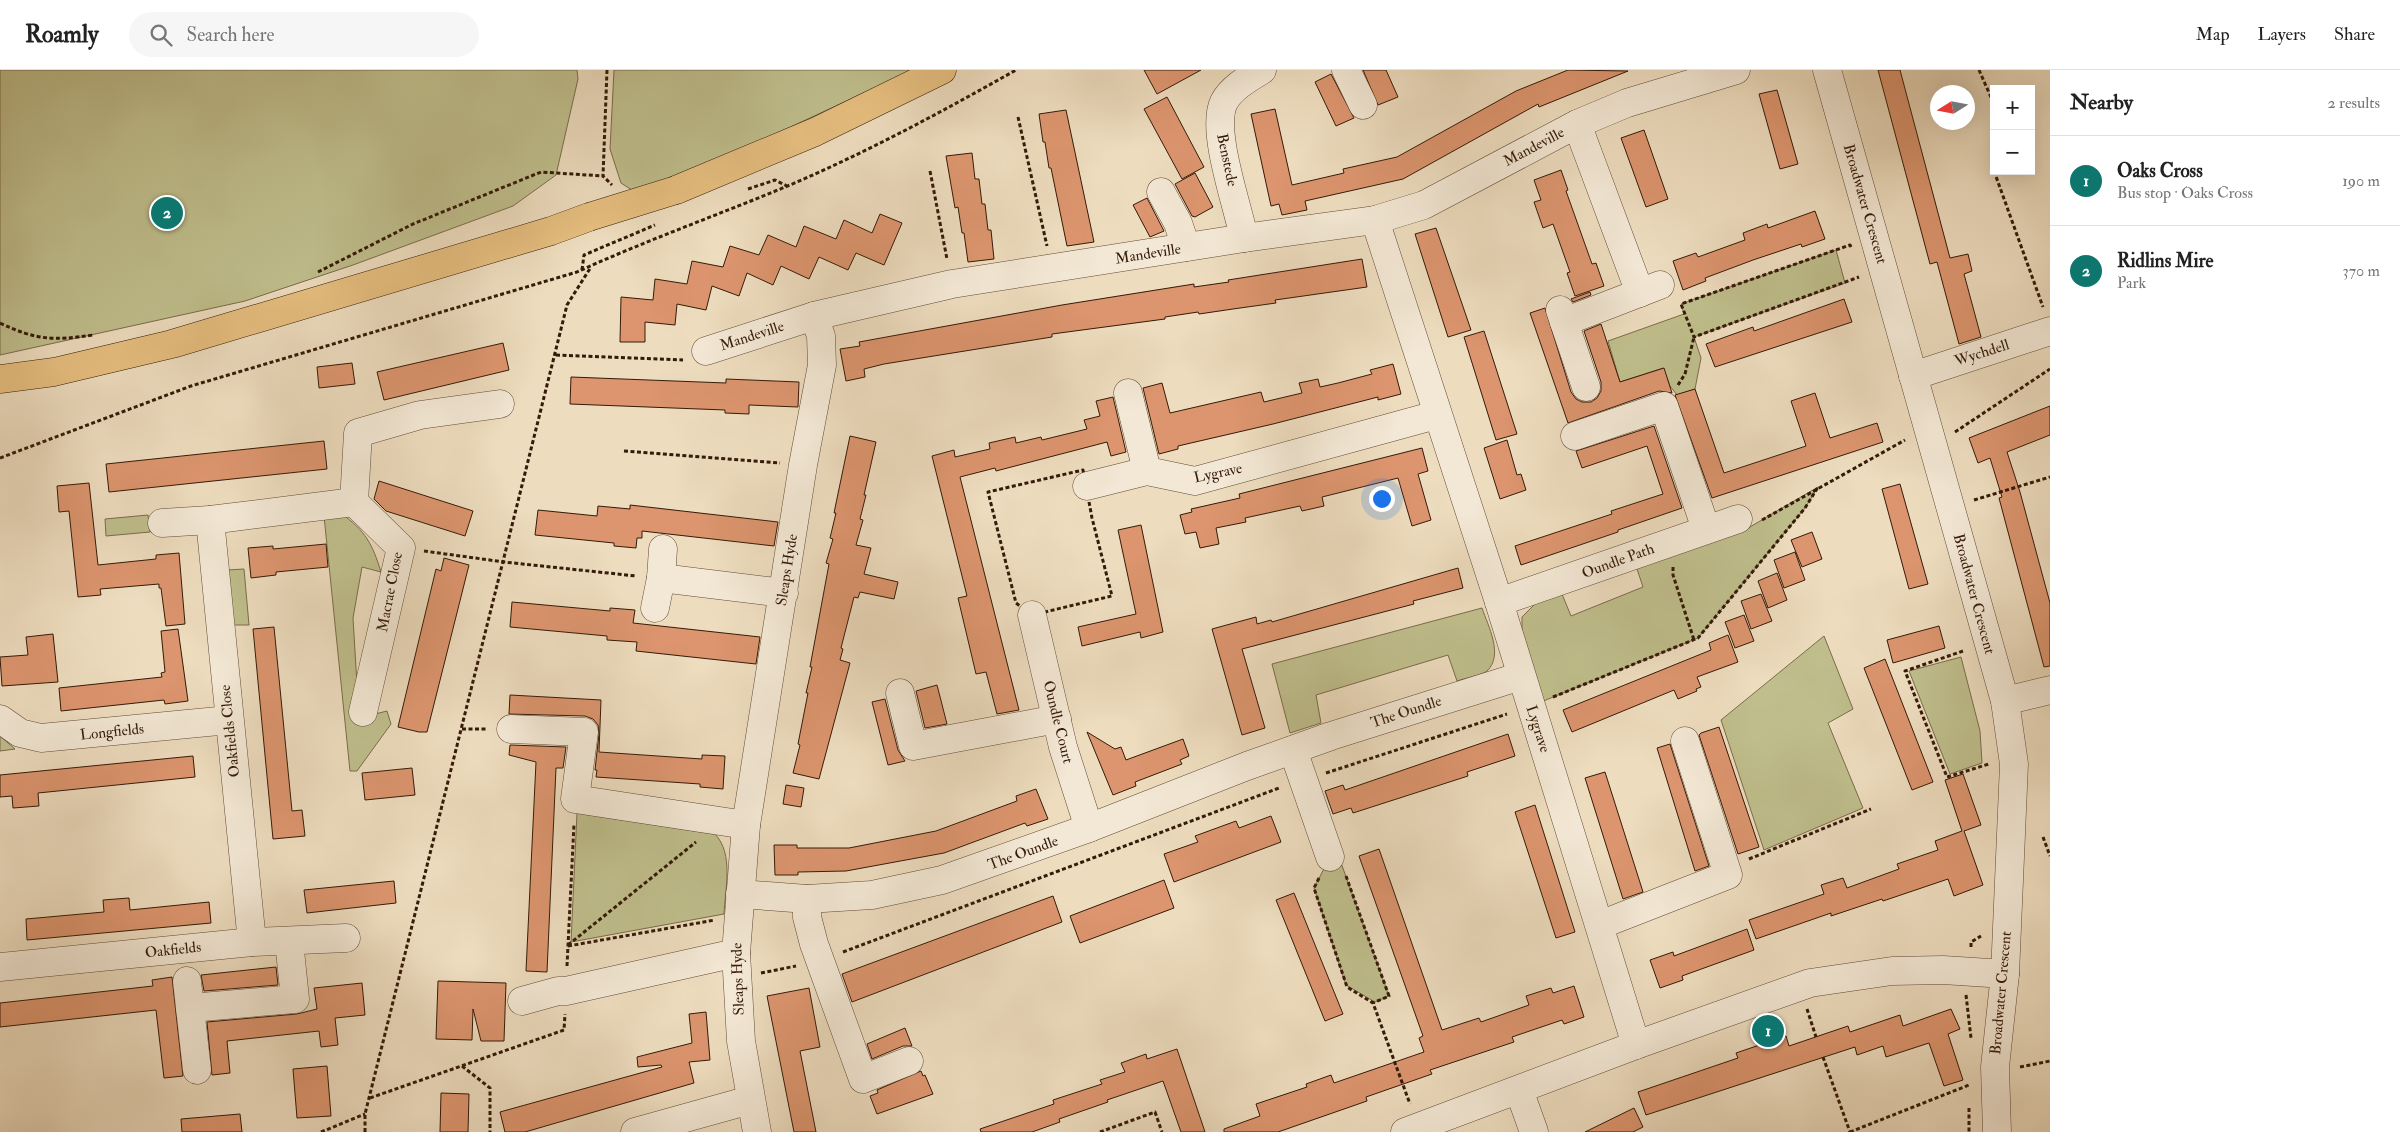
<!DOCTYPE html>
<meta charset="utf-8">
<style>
body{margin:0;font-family:"IM FELL Double Pica",serif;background:#f6f6f6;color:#222}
.controls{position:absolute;right:15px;top:15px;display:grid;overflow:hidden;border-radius:0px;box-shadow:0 5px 20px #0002}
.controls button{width:45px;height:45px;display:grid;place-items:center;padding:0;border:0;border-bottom:1px solid #e0e0e0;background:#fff;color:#222;font:25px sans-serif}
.compass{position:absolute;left:1930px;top:15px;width:45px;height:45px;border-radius:50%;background:#fff;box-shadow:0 5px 20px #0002;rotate:259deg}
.you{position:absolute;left:1381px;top:428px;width:18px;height:18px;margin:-12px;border:4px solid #fff;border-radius:50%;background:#1a73e8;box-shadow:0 0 0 8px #1a73e833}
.badge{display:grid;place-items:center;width:32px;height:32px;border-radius:50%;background:#0f766e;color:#fff;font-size:16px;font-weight:700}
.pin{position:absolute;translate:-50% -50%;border:2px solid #fff;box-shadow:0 1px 5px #0006}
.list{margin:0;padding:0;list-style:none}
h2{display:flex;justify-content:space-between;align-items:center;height:65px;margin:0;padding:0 20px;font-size:21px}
h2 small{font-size:16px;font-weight:400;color:#767676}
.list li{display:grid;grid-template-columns:32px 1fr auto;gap:15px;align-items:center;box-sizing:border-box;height:90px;padding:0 20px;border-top:1px solid #e0e0e0}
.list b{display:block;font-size:19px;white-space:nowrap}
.list p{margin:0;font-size:16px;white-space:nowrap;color:#767676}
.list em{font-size:16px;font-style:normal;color:#767676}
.icon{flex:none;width:28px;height:28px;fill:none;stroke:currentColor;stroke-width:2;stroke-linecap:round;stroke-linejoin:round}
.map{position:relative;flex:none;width:2050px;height:1062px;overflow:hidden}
header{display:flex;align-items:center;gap:30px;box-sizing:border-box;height:70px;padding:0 25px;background:#fff;border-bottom:1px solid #e0e0e0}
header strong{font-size:24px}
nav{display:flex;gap:28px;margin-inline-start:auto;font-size:18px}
.search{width:350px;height:45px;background:#f6f6f6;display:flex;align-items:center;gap:12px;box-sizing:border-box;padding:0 18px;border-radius:28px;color:#767676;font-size:19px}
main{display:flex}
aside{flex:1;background:#fff}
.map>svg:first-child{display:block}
.green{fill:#bfbe8c;stroke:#7a6c4a}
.building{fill:#dc956e;stroke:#341a08}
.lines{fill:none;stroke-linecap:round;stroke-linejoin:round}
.minor-casing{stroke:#624a36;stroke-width:29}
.highway-casing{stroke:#341a08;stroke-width:29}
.path{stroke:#341a08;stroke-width:3;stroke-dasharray:4 2.5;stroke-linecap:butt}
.minor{stroke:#f3e8d5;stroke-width:28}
.highway{stroke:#e6be7f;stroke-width:28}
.highway-bridge-casing{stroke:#341a08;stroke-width:29;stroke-linecap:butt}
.highway-bridge{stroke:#e6be7f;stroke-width:28}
.labels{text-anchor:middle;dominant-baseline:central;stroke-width:4;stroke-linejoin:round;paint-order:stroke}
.street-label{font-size:15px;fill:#341a08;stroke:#f3e8d5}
</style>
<header>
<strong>Roamly</strong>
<div class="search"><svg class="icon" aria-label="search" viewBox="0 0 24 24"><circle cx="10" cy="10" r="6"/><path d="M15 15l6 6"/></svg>Search here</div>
<nav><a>Map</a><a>Layers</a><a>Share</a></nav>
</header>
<main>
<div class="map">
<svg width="2050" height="1062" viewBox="0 0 2050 1062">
<rect width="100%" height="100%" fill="#eddcbe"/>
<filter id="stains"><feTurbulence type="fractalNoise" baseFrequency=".004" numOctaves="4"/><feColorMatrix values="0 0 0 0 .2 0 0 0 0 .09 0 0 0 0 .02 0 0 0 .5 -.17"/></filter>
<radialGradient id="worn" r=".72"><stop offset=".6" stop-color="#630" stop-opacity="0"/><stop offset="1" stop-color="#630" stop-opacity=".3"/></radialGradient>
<g class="green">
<polygon points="0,0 577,0 578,9 556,105 513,136 353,195 245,231 0,285"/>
<polygon points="614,0 913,0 739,81 635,122 621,113 610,79"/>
<polygon points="1836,180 1845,213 1694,267 1701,288 1695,319 1677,325 1670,316 1663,298 1620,312 1608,271 1684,244 1681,234"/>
<polygon points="1818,417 1805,438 1698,568 1541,632 1522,568 1522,547 1535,534 1562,524 1571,546 1643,517 1635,493 1743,461"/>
<path d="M341,443C366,462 372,473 381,502L362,497L353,548L359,648L387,641L391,654L357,701H350L324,446Z"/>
<polygon points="148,445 150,462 106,466 105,449"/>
<polygon points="244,499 249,555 234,555 228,500"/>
<path d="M1482,538C1488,556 1504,585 1487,601C1480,606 1465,608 1457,611L1448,585L1316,625L1321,653L1290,663L1272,594Z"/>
<polygon points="1824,566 1853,639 1828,653 1863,738 1764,780 1721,650"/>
<polygon points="1961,587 1980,661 1982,693 1950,704 1909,601"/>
<polygon points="0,666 15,679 0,681"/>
<path d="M577,743L715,764C734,784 725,819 724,844L571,872Z"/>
<polygon points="1330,787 1340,790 1389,926 1375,932 1346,915 1314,818"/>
</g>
<g class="building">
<polygon points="1144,0 1201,0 1157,24"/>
<polygon points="1363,0 1386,0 1398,27 1378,35"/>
<polygon points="1568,0 1628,1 1539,37 1538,34 1403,109 1305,131 1307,140 1282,145 1279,134 1271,136 1251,44 1275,39 1292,115 1344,103 1343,99 1397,87 1516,21"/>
<polygon points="1878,0 1900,0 1950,188 1968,184 1972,201 1964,204 1981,267 1959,274 1937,192 1930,194"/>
<polygon points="1331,4 1354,48 1336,56 1315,12"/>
<polygon points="1777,20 1798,94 1780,99 1759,24"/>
<polygon points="1167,27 1204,97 1182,109 1144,39"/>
<polygon points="1066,40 1094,172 1067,176 1051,98 1049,98 1045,72 1043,72 1039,44"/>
<polygon points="1644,60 1668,129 1646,137 1621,68"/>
<polygon points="972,83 975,109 979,109 982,134 985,134 988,160 991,160 994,189 968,192 964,163 962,163 958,137 955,138 946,86"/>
<polygon points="1561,100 1568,120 1566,121 1592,194 1596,193 1604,216 1575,226 1567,203 1570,202 1553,154 1543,158 1534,132 1541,130 1534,110"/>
<polygon points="1195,103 1213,137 1195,147 1192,146 1175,114"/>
<polygon points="1147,128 1164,161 1150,167 1133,135"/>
<polygon points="1815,141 1825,169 1802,177 1801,174 1753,190 1705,208 1706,211 1683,220 1673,191 1696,183 1698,187 1745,170 1743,163 1767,154 1768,158"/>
<polygon points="880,144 902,153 884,195 856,183 848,200 819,187 809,209 781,196 773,215 747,203 739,226 712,216 706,240 677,234 675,255 645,252 645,272 620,272 621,227 653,230 655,209 687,214 692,191 723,197 730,176 759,185 768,165 796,177 804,156 836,169 844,150 872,163"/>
<polygon points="1436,158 1471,260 1448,267 1415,164"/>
<polygon points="1362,189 1367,217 1275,230 1276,233 1233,239 1199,244 1198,242 1165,247 1165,249 1052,264 1052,267 884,294 864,299 865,307 846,311 840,279 860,276 859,272 1062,235 1194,214 1194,217 1229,212 1228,210"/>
<polygon points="1590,222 1591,225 1573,232 1571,229"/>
<polygon points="1844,229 1852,252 1715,297 1706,274 1753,257 1754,261"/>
<polygon points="1545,238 1571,322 1576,329 1582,332 1591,332 1597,328 1601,321 1601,312 1584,261 1601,254 1620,312 1664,298 1672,323 1659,321 1568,353 1530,243"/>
<polygon points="1484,261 1517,364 1496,370 1464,267"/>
<polygon points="503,273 509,300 384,330 377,302"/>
<polygon points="352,293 355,314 319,318 317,297"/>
<polygon points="1393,294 1401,324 1378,330 1378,327 1273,354 1178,376 1178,379 1159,384 1143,318 1162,313 1170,343 1261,322 1264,332 1302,323 1299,313 1318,309 1320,317 1338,313 1372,304 1370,300"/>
<polygon points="571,307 726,313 726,309 799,312 798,337 749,335 749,344 725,343 725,340 570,334"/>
<polygon points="1695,319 1724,403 1806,376 1791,331 1815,323 1830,368 1877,353 1883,372 1712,428 1675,325"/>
<polygon points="1113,327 1126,382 1111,386 1107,372 996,401 995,398 960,407 1019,640 997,644 986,602 976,604 958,528 967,526 932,386 954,380 955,387 990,379 989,373 1015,367 1016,373 1041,367 1042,370 1087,359 1084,350 1100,346 1096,331"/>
<polygon points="2050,336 2050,365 2007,382 2020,422 2050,533 2050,596 2044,597 1999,428 2002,427 1990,388 1978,393 1969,368"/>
<polygon points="1654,356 1682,438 1618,460 1618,462 1521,495 1515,476 1612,444 1611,441 1663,424 1647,376 1582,398 1576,381"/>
<polygon points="850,366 876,372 864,425 866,425 860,449 863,450 856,475 871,478 864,504 898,512 894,529 860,522 858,528 854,527 841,578 843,579 840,590 850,593 819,709 793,703 800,675 798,674 808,623 806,623 812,597 810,597 829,494 826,493 833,469 830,468 836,443 834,443"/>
<polygon points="1507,370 1517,405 1521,404 1526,420 1500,429 1484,378"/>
<polygon points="324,371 327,399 109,422 106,394"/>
<polygon points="1422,378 1428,401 1418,404 1431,450 1412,456 1398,408 1322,427 1324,436 1302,441 1300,436 1245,448 1246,452 1216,458 1219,474 1200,478 1196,462 1185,464 1180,445 1192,442 1191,439 1240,428 1239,424"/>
<polygon points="379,411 473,441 465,466 386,441 374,429"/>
<polygon points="89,413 98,495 156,489 156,485 179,483 185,554 166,556 161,518 159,518 159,514 100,519 101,525 78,527 69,441 59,442 57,416"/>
<polygon points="1900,414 1928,514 1909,519 1882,419"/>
<polygon points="630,435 778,452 774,476 642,461 642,468 637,468 636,478 614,476 614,473 535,465 538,440 597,446 598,436 630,439"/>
<polygon points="1141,455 1163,562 1141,568 1140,562 1082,576 1078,557 1136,544 1118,460"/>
<polygon points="1812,462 1822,489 1802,497 1791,470"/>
<polygon points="326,474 328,497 276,502 276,505 251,508 248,478 273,476 273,479"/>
<polygon points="1795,482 1805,510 1784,518 1774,490"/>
<polygon points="444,488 469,495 427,662 419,662 398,657 436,499 441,501"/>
<polygon points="1458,498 1463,518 1413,531 1414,534 1242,579 1265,658 1242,665 1212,559 1256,547 1257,554 1271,550 1272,552"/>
<polygon points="1777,503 1787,530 1768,538 1758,511"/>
<polygon points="1761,524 1772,551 1751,559 1741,531"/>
<polygon points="512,532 610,541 610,538 635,540 633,553 760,567 756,594 636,581 637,572 607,570 607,566 510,557"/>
<polygon points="1744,545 1754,571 1735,578 1725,552"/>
<polygon points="1939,556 1945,578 1893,593 1887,570"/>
<polygon points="274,557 292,741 302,740 305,766 273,769 253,559"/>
<polygon points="178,559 188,631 165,634 164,630 61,641 59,618 162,607 161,603 165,602 161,561"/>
<polygon points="53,564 58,612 2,616 0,587 28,585 26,567"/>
<polygon points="1728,565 1738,592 1697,607 1701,617 1696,619 1697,621 1678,629 1674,620 1572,662 1563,640 1711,580 1709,573"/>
<polygon points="1885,589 1933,712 1912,720 1864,598"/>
<polygon points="937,615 947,654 925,658 916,621"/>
<polygon points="510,625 601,630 599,682 702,689 702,685 725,686 723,719 700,717 700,714 596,707 597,700 595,700 599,664 598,655 593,649 585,646 509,644"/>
<polygon points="885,629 898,680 905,691 888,695 872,632"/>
<polygon points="1719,657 1759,777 1738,784 1699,665 1701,663"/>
<polygon points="1087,662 1115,679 1121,677 1126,690 1183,669 1189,686 1180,690 1182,694 1135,712 1136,716 1113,725"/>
<polygon points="1508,664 1515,686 1467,702 1468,706 1353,743 1351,738 1333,744 1325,721 1343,715 1345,720"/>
<polygon points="1670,674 1709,796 1695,801 1657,678"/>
<polygon points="510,675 566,677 563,698 556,698 547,902 526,901 536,692 509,685"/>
<polygon points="193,686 195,707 38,723 39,736 13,738 12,726 0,727 0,705"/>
<polygon points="412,698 415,725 365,730 362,703"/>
<polygon points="1605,702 1643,822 1623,829 1585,708"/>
<polygon points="1963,704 1981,755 1964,761 1983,815 1954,826 1948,809 1883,831 1882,829 1831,846 1831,843 1756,869 1749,850 1824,824 1821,815 1843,808 1847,818 1899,799 1897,794 1938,780 1935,771 1962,761 1945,710"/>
<polygon points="786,715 804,718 801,737 783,734"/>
<polygon points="1036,719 1048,749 1027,756 1025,753 944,783 846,801 798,802 798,805 775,805 774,775 797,775 797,778 849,778 936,761 1017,731 1016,726"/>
<polygon points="1535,735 1575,862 1556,868 1515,742"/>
<polygon points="1271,746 1281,772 1174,812 1164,784 1198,772 1195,766 1236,751 1239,758"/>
<polygon points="1379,779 1442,960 1479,948 1481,952 1529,935 1526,926 1551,918 1553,923 1574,916 1584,947 1564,954 1562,950 1512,967 1514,972 1430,1000 1432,1004 1366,1027 1367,1031 1278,1062 1224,1062 1224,1059 1260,1046 1256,1034 1307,1017 1306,1014 1331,1005 1334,1013 1424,982 1419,968 1423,966 1359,786"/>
<polygon points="1164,810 1174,838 1080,873 1070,846"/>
<polygon points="394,811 396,833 307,843 304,820"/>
<polygon points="1294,823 1343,944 1325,951 1276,830"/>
<polygon points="1053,826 1062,852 852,932 842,904"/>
<polygon points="129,828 130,840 209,832 211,853 27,870 26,849 104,842 103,830"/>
<polygon points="1747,859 1754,880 1682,906 1683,910 1660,918 1650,890 1673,882 1674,886"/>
<polygon points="276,897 278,915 204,921 201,905"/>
<polygon points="172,907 183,1006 164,1008 156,940 0,957 0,933 153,916 152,910"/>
<polygon points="438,911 506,913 504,971 481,971 473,939 472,970 436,969"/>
<polygon points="362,913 365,945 335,948 338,975 321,977 319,961 227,971 230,1003 212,1005 207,952 297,944 317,939 314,918"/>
<polygon points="809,918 820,977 800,981 816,1062 794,1062 767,926"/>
<polygon points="1951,939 1960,959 1948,964 1963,1010 1944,1016 1929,973 1886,987 1883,976 1857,985 1855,977 1646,1045 1638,1022 1738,988 1736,983 1786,966 1789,976 1848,956 1850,962 1900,945 1903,956"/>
<polygon points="706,942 710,990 689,992 694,1013 525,1062 505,1062 500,1042 662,997 661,995 638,997 637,987 692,973 689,944"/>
<polygon points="905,958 912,976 903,976 872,989 867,974"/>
<polygon points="1177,979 1205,1062 1181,1062 1163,1011 1107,1030 1108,1032 1059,1049 1060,1052 1032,1062 981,1062 980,1059 1054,1034 1053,1030 1102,1014 1100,1010 1125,1002 1121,993 1146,984 1147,989"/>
<polygon points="327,996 331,1046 297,1048 293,999"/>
<polygon points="921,1001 923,1006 925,1005 933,1024 877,1044 870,1026 878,1023 877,1020"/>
<polygon points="441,1023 469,1024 468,1062 440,1062"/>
<polygon points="1634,1038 1643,1057 1633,1062 1585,1062"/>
<polygon points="240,1044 242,1062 182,1062 181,1049"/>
</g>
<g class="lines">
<g class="minor-casing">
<g id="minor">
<polyline points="1346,0 1363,35"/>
<polyline points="1827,0 2005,631 2014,694 2005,904 1995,997 1997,1062"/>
<polyline points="1577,54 1640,223"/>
<polyline points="1161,122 1178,153 1186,177"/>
<polyline points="1375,150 1499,532 1636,975"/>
<path d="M1244,168C1238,136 1210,60 1224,32C1231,18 1249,8 1262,0"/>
<polyline points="1560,240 1586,317"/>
<polyline points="1564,252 1660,215"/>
<polyline points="706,281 814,246 952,214 1244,168 1375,150 1424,135 1577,54 1627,33 1736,0"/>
<polyline points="1913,306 2050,261"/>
<polyline points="1128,323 1147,401"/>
<polyline points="1575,366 1664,336 1706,459"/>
<polyline points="1087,416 1147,401 1195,411 1436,345"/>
<polyline points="210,450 252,872"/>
<polyline points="162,453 210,450 354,432"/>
<polyline points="661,508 784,523"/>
<polyline points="1499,532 1738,449"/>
<polyline points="655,538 661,508 663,479"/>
<polyline points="1032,545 1063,677 1089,758"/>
<polyline points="900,623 913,676 1057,649"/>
<polyline points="2005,631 2050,620"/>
<polyline points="363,642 401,478 354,432 358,363 420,345 500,334"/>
<polyline points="0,649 20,663 41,668 229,650"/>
<polyline points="511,659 584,662 575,729 746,755"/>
<polyline points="1293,680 1330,787"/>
<polyline points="740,824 807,829 872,825 942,810 1089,758 1247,696 1331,666 1521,606"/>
<polyline points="807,829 807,847 814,874 863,1009 909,991"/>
<polyline points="1600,855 1728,805 1685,671"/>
<polyline points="0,897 252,872 346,868"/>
<polyline points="187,911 197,1000"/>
<polyline points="522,931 558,921 566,921 736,883"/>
<polyline points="190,938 295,929 289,871"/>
<polyline points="1519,1020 1534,1062"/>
<polyline points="635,1062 750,1030"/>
<polyline points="757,1062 741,971 736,883 746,755 803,395 822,295 821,266 814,246"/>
<polyline points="1405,1062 1636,975 1810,913 1892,901 1943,900 2005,904"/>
</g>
</g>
<g class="highway-casing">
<g id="highway">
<polyline points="676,120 815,62 942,0"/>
<polyline points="0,309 54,302 172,274 551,161 589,147"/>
</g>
</g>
<g class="path">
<polyline points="607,0 603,106 612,115"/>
<polyline points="1979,0 1994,34"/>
<polyline points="1018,47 1047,176"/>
<polyline points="1994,93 1992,94 1994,100"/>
<polyline points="930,101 947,189"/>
<polyline points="1994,101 2043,237"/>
<polyline points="748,119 775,110 787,116"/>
<polyline points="1851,177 1850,175 1681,234 1694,267 1859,207"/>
<polyline points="582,200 584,185 655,155"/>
<polyline points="318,202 413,154 541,102 603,106"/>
<path d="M0,253C36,270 53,271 93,265"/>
<polyline points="556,285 683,290"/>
<polyline points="1678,315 1685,304 1694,267"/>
<polyline points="1955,362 2050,299"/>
<polyline points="624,381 780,393"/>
<path d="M0,388L191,316L577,202C649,169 724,143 797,112C873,79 945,40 1016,0"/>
<polygon points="1083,400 1092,448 1112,526 1032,545 1016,533 988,422"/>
<polyline points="1974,430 2050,407"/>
<polyline points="1762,450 1905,370"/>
<polyline points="424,481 504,492 636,506"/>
<polyline points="1673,497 1673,505 1694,570"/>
<polyline points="1963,581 1905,601 1947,707 1989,694"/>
<polyline points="1553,627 1698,568 1805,438 1818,417"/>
<polyline points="462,659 486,659"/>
<polyline points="1326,703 1507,644"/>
<polyline points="2043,767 2050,786"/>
<polyline points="1749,789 1871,739"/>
<polyline points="1346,806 1389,926 1373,933"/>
<polyline points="1319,808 1314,818 1347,917 1373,933 1410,1034"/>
<polyline points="568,875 696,772"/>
<polyline points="568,876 715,850"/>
<polyline points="1971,877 1971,872 1981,866"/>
<polyline points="843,882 1279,718"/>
<polyline points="567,896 574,754"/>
<polyline points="761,903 796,896"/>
<polyline points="1966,925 1971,968"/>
<polyline points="1807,939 1816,967"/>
<polyline points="1823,987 1850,1062"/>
<polyline points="462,996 490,1018 490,1062"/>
<polyline points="2020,997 2050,991"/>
<polyline points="370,1028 564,960 565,944"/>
<polyline points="1969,1038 1969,1062"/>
<polyline points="321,1062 365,1044"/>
<polyline points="365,1062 365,1044 567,235 591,197"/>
<polyline points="1100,1062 1155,1042 1162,1062"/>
<polyline points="1850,1062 1969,1015"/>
</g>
<use href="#minor" class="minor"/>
<use href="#highway" class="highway"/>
<g class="highway-bridge-casing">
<polyline id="highway-bridge" points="589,147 676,120"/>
</g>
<use href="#highway-bridge" class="highway-bridge"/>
</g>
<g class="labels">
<g class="street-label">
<text transform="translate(1534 77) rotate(-28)">Mandeville</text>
<text transform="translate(1227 90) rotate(78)">Benstede</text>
<text transform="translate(1865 134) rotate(74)">Broadwater Crescent</text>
<text transform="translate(1148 184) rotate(-9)">Mandeville</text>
<text transform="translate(752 266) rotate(-18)">Mandeville</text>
<text transform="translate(1982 283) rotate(-18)">Wychdell</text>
<text transform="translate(1218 403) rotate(-12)">Lygrave</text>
<text transform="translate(1618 491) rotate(-20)">Oundle Path</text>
<text transform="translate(787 500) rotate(-81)">Sleaps Hyde</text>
<text transform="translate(390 522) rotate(-79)">Macrae Close</text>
<text transform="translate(1974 524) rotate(75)">Broadwater Crescent</text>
<text transform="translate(1406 642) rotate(-18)">The Oundle</text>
<text transform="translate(1058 652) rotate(76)">Oundle Court</text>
<text transform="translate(1538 659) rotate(72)">Lygrave</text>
<text transform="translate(230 661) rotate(-96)">Oakfields Close</text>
<text transform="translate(112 662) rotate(-6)">Longfields</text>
<text transform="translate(1023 783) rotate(-20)">The Oundle</text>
<text transform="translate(173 880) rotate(-6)">Oakfields</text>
<text transform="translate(738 909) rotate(-92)">Sleaps Hyde</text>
<text transform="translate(2001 923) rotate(-85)">Broadwater Crescent</text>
</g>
</g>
<rect width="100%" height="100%" filter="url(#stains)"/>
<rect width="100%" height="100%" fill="url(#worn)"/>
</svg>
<div class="controls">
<button>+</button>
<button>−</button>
</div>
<svg class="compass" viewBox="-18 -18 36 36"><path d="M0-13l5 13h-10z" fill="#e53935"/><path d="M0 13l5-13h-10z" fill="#767676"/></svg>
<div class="you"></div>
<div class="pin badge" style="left:1768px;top:961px">1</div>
<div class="pin badge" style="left:167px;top:143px">2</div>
</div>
<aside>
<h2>Nearby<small>2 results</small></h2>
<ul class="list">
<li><span class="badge">1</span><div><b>Oaks Cross</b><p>Bus stop · Oaks Cross</p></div><em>190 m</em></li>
<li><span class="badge">2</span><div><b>Ridlins Mire</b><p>Park</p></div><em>370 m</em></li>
</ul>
</aside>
</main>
